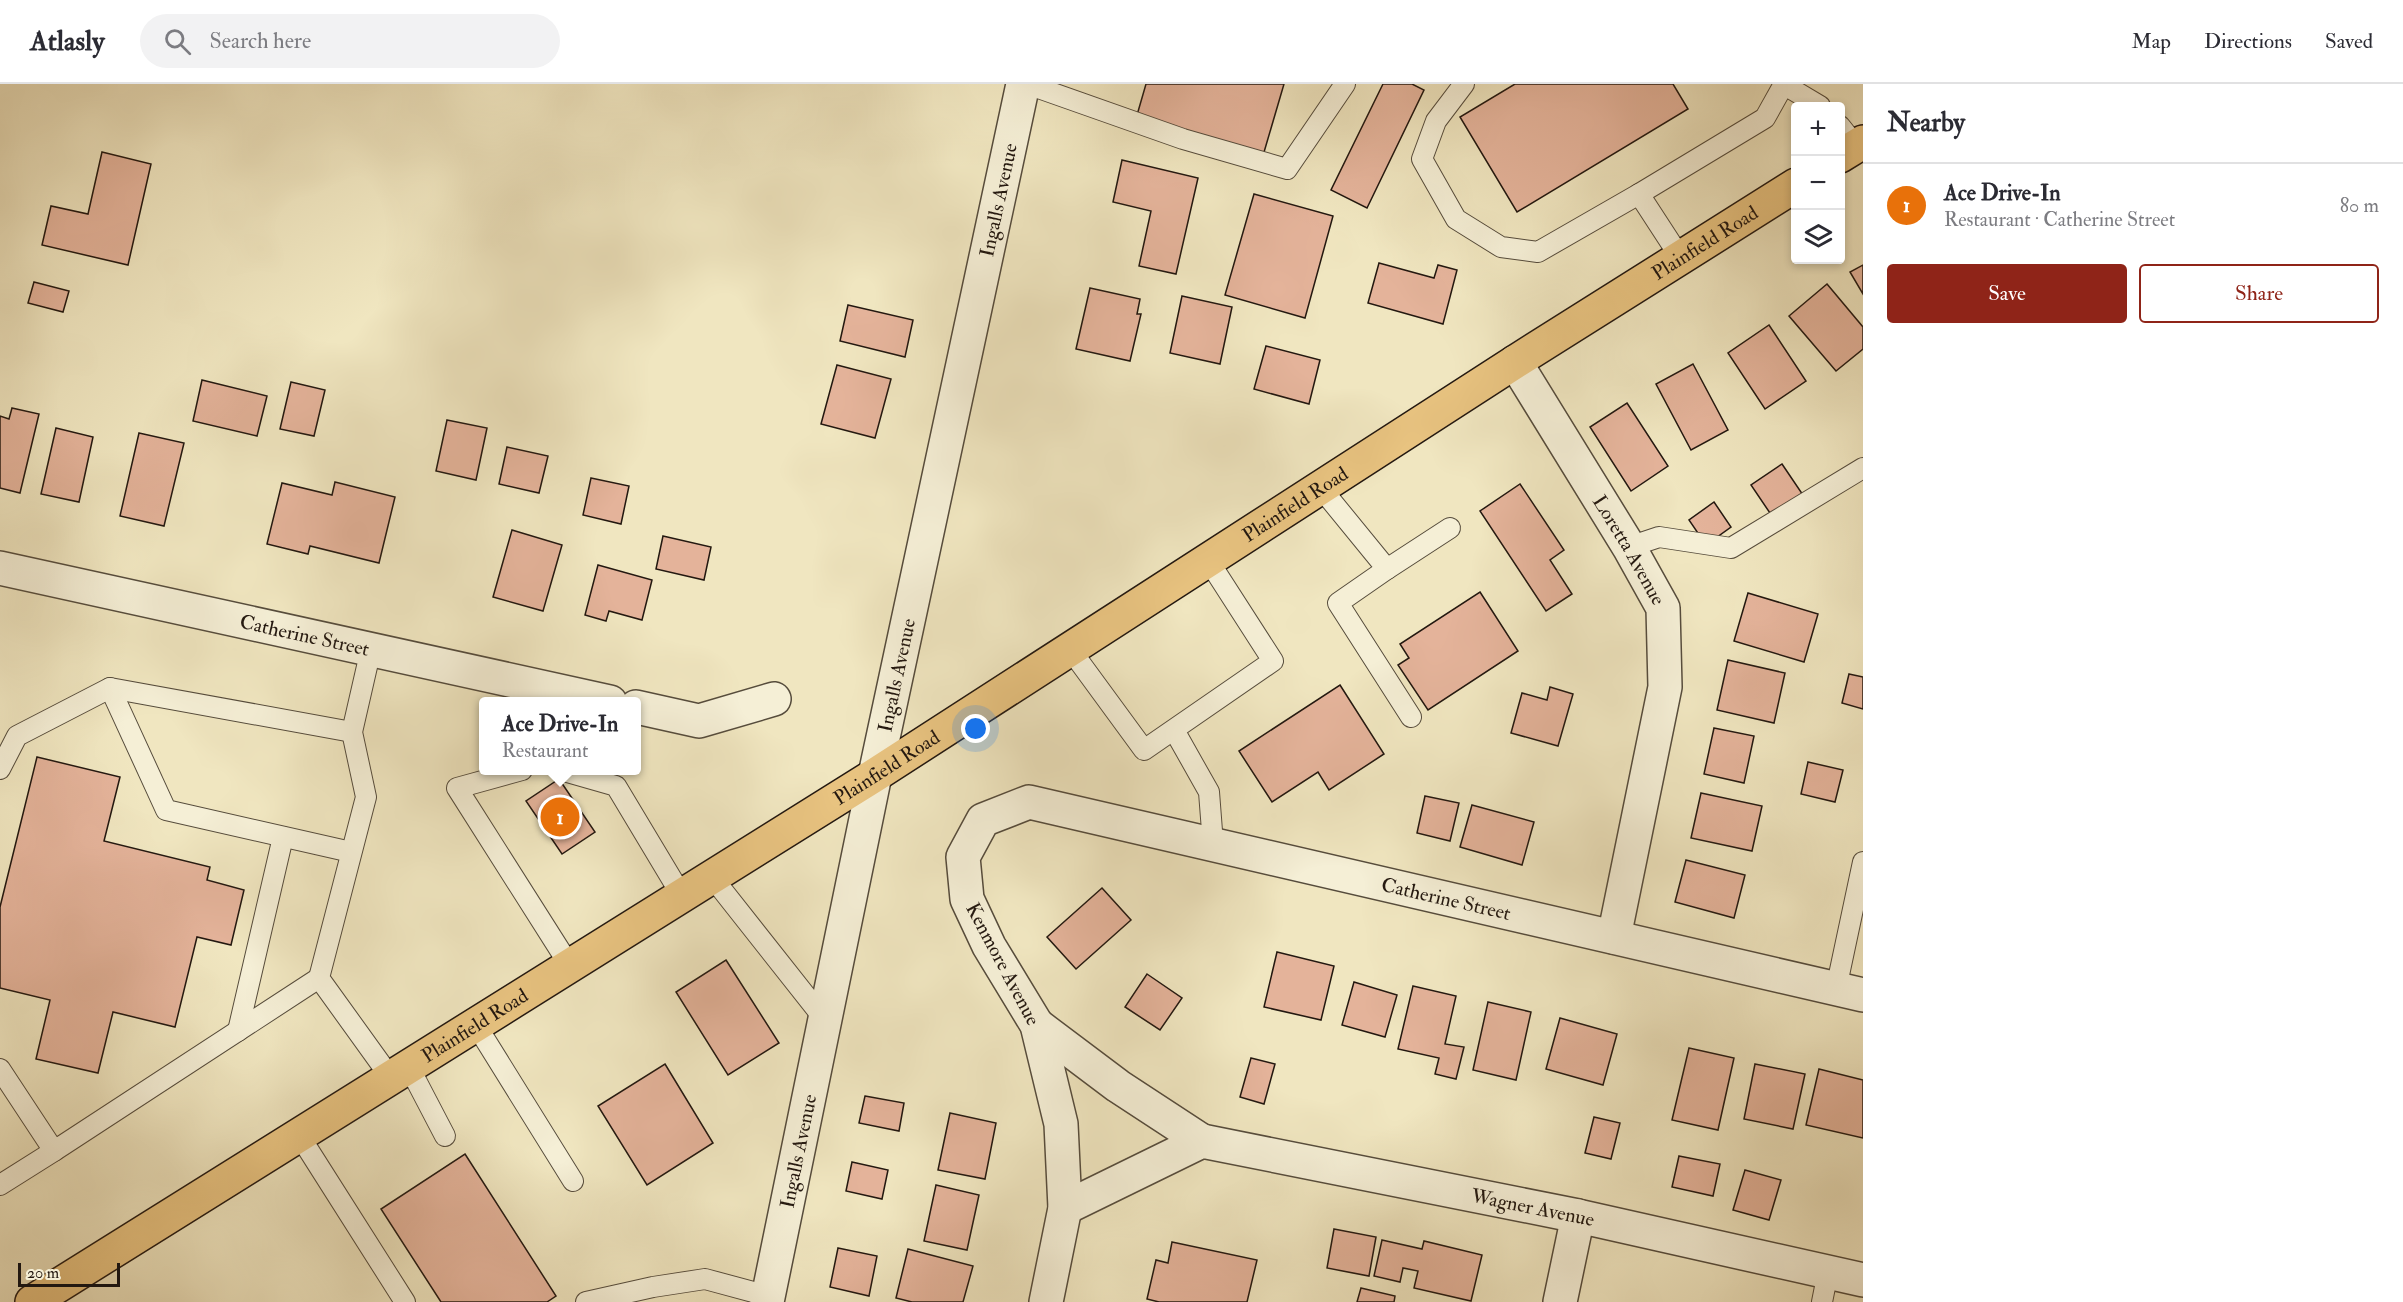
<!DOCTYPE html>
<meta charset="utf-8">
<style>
body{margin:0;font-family:"IM FELL Double Pica",serif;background:#f2f2f3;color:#2b2b33}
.controls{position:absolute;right:18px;top:18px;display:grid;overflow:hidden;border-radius:6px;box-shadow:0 3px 9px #0003}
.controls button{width:54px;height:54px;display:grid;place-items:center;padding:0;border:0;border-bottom:2px solid #e1e1e2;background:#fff;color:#2b2b33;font:30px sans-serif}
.scale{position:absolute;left:18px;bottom:15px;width:102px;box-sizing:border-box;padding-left:6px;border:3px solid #231810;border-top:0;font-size:16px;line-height:21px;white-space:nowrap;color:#231810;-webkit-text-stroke:4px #f5efd6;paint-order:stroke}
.you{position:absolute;left:976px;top:645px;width:21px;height:21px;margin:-15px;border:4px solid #fff;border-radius:50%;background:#1a73e8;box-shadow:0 0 0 9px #1a73e833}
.badge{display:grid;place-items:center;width:39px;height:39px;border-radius:50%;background:#8f2418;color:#fff;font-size:20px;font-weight:700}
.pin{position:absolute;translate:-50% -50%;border:3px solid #fff;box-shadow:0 2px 6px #0006}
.popup{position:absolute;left:479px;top:613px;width:162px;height:78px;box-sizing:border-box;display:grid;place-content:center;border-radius:6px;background:#fff;filter:drop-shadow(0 2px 4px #0005);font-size:20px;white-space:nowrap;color:#7c7c81}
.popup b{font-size:22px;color:#2b2b33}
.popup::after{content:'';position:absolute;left:50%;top:100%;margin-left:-12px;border:12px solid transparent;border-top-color:#fff}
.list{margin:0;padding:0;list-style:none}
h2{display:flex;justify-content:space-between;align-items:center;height:78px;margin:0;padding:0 24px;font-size:26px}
h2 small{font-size:20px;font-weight:400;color:#7c7c81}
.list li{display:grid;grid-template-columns:39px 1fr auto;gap:18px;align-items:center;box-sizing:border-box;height:84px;padding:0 24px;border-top:2px solid #e1e1e2}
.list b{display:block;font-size:22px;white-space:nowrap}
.list p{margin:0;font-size:20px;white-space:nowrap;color:#7c7c81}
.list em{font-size:20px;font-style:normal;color:#7c7c81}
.actions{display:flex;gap:12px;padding:18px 24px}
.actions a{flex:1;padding:14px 0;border:2px solid #8f2418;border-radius:6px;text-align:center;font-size:21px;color:#8f2418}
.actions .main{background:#8f2418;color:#fff}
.icon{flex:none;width:33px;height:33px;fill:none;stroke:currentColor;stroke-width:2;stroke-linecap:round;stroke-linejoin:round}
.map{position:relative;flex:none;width:1863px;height:1218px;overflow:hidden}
header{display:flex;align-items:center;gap:36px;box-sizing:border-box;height:84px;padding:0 30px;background:#fff;border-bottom:2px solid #e1e1e2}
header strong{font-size:28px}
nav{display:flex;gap:33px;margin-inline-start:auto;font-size:21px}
.search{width:420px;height:54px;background:#f2f2f3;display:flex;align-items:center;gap:15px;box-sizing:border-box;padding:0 21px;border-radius:33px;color:#7c7c81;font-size:22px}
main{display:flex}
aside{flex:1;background:#fff}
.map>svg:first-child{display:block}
.building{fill:#e4b39a;stroke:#231810;stroke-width:1.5}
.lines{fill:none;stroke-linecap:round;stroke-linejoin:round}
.service-casing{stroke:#564c3c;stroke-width:22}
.minor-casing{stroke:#564c3c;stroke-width:36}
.tertiary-casing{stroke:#564c3c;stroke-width:36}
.primary-casing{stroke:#231810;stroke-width:36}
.service{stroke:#f5efd6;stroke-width:20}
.minor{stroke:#f5efd6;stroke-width:33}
.tertiary{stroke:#f5efd6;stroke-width:33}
.primary{stroke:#e8c380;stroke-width:33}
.labels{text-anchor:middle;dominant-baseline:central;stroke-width:4.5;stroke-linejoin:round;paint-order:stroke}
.street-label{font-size:20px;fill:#231810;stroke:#f5efd6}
</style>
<header>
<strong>Atlasly</strong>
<div class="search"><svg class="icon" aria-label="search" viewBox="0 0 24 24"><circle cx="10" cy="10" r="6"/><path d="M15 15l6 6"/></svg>Search here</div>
<nav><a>Map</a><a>Directions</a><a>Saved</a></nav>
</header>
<main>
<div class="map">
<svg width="1863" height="1218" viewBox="0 0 1863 1218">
<rect width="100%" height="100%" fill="#f0e6c0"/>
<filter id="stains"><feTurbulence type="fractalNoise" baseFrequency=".00333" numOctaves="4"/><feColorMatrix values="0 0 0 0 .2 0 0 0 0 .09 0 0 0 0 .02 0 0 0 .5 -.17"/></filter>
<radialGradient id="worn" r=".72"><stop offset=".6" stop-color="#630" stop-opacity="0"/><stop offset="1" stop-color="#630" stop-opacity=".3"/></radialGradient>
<g class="building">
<polygon points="1146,0 1284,0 1262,75 1135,38"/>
<polygon points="1383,0 1412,0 1424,6 1367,124 1331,106"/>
<polygon points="1515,0 1673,0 1688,25 1517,128 1460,33"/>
<polygon points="102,68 151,80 128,181 42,161 51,122 88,130"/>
<polygon points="1122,76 1198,94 1176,190 1139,182 1151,127 1113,118"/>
<polygon points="1254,110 1333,132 1305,234 1225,211"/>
<polygon points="1379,179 1434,194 1438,181 1457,186 1443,240 1368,219"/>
<polygon points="1863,181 1863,210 1850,188"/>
<polygon points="34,198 69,207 63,228 28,219"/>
<polygon points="1827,200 1863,243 1863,265 1836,287 1789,232"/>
<polygon points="1090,204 1140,215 1137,230 1141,230 1130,277 1076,265"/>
<polygon points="1182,212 1232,223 1220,280 1170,269"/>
<polygon points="848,221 913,236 905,273 840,257"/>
<polygon points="1769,241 1806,297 1765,325 1728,269"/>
<polygon points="1266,262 1320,276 1309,320 1254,305"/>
<polygon points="1693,280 1728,346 1691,366 1656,300"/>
<polygon points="837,281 891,295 875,354 821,340"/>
<polygon points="202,296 267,312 257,352 193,337"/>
<polygon points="291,298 325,306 314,352 280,345"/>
<polygon points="1627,319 1668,382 1631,407 1590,343"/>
<polygon points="12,324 39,330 20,409 0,404 0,332 9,335"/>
<polygon points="447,336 487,344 476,396 436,387"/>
<polygon points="56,344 93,353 79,418 41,410"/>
<polygon points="139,349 184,359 164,442 120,432"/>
<polygon points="507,363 548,372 539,409 499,400"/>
<polygon points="1782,380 1803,411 1772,432 1751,401"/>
<polygon points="591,394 629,402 621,440 583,431"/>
<polygon points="335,398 395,413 379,479 310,462 308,470 267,460 282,399 332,411"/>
<polygon points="1520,400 1564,466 1550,476 1572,510 1546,527 1480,427"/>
<polygon points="1714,418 1731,443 1706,461 1689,436"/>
<polygon points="512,446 562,461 543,527 493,513"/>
<polygon points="663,452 711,463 704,496 656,485"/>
<polygon points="598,481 652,496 642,536 609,527 606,537 585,531"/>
<polygon points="1480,508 1518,567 1428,626 1398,581 1409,574 1400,560"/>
<polygon points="1748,509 1818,530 1804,578 1734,557"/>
<polygon points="1728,576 1785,589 1774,639 1717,626"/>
<polygon points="1849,590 1863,593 1863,625 1842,619"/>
<polygon points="1340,601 1384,670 1329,706 1318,688 1272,718 1239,667"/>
<polygon points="1550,603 1573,610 1558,662 1511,649 1522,609 1547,616"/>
<polygon points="1714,644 1754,652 1744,699 1704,690"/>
<polygon points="37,673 120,693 104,757 210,783 207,796 244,806 231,861 197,853 175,943 113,928 98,989 36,975 50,916 0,904 0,823"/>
<polygon points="1808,678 1843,686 1835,718 1801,710"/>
<polygon points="559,695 595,748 562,770 526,717"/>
<polygon points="1701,709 1762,722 1752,767 1691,754"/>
<polygon points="1425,712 1459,719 1450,757 1417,749"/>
<polygon points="1472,721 1534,738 1522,781 1460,763"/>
<polygon points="1686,776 1745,791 1734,834 1675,818"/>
<polygon points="1102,804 1131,836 1076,885 1047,853"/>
<polygon points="1277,868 1334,882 1321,936 1264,923"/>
<polygon points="726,876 779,959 728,991 676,908"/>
<polygon points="1147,890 1182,914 1160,946 1125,923"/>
<polygon points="1354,898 1397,911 1385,953 1342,941"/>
<polygon points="1413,902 1456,912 1445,960 1464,963 1456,995 1435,990 1439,974 1398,965"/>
<polygon points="1488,918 1531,928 1516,996 1473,986"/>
<polygon points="1560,934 1617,950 1603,1001 1546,985"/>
<polygon points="1689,964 1734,974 1718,1046 1672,1036"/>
<polygon points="1251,974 1275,980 1264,1020 1240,1013"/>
<polygon points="665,980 713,1059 647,1101 598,1022"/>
<polygon points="1755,980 1805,990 1793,1045 1744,1035"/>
<polygon points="1819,985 1863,996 1863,1054 1806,1041"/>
<polygon points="865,1012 904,1019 899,1047 859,1039"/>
<polygon points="950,1029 996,1039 985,1095 938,1086"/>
<polygon points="1594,1033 1620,1039 1611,1075 1585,1069"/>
<polygon points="465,1070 556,1212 547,1218 441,1218 381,1125"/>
<polygon points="1679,1072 1720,1080 1713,1112 1672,1103"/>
<polygon points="852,1078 888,1086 882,1115 846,1107"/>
<polygon points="1745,1086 1781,1096 1769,1136 1733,1126"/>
<polygon points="936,1101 979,1111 967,1166 924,1157"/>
<polygon points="1334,1145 1376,1153 1369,1192 1327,1184"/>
<polygon points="1382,1156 1422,1165 1424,1157 1482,1171 1471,1217 1414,1204 1418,1187 1403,1184 1400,1198 1374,1192"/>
<polygon points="1172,1158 1257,1176 1247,1218 1159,1218 1147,1215 1156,1176 1168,1179"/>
<polygon points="838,1164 877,1172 869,1212 830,1203"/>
<polygon points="908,1165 973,1182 963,1218 912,1218 896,1214"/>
<polygon points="1361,1204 1395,1212 1394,1218 1357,1218"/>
</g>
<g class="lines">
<g class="service-casing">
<g id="service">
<polyline points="1027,0 1183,55 1287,85 1345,0"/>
<polyline points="1464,0 1436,37 1422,75 1456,135 1501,163 1538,168 1639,110 1680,173"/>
<polyline points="1783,0 1820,22"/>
<polyline points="1840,42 1856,62"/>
<polyline points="1639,110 1765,34 1784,0"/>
<polyline points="1320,403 1387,485 1338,519 1411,633"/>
<polyline points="1629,463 1659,453 1731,464 1863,384"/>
<polyline points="1387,485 1450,444"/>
<polyline points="371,565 352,648 366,713 319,894 391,994"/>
<polyline points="1070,565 1144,666 1273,577 1208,476"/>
<polyline points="110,604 166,726 351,768"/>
<polyline points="1174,646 1209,708 1213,760"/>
<polyline points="0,685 17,652 110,604 352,648"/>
<polyline points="522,686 457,704 570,882"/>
<polyline points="560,686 616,702 682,812"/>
<polyline points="712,793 825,936"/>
<polyline points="1836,905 1863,778"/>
<polyline points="476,941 573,1097"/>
<polyline points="238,947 283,753"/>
<polyline points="409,983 445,1052"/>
<polyline points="0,985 54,1067 319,894"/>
<polyline points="299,1051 405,1218"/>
<polyline points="0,1101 54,1067"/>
<polyline points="586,1218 653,1203 705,1195 768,1212"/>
<polyline points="1822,1218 1828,1188"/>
</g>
</g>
<g class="minor-casing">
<g id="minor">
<path id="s1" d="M1515,278L1629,463L1663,524L1665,603L1614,853"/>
<path id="s2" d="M0,484L610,618"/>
<polyline points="636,623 699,637 774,615"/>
<polyline points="1037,941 1118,1002 1202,1057"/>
<path id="s3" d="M1065,1124L1202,1057L1578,1132L1863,1196"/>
<path id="s4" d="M1046,1218L1065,1124L1061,1040L1037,941L989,862L967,815L963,773L983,736L1029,718L1863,911"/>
<polyline points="1560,1218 1578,1132"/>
</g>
</g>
<g class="tertiary-casing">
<g id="tertiary">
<path id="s5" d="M767,1218L875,691L1023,0"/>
</g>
</g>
<g class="primary-casing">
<g id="primary">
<polyline points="1840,72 1863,58"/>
<path id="s6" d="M32,1218L875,691L1515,278L1796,101"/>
</g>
</g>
<use href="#service" class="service"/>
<use href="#minor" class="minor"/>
<use href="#tertiary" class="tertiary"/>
<use href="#primary" class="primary"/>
</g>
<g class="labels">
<g class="street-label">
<text stroke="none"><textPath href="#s5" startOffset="1126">Ingalls Avenue</textPath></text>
<text stroke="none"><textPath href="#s6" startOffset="1980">Plainfield Road</textPath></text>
<text stroke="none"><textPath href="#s6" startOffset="1494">Plainfield Road</textPath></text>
<text stroke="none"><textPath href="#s1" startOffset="220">Loretta Avenue</textPath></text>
<text stroke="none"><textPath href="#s2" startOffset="312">Catherine Street</textPath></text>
<text stroke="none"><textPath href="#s5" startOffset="640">Ingalls Avenue</textPath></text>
<text stroke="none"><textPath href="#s6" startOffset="1008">Plainfield Road</textPath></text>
<text stroke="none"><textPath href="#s4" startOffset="988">Catherine Street</textPath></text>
<text transform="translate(1003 880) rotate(62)">Kenmore Avenue</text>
<text stroke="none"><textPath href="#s6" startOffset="522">Plainfield Road</textPath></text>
<text stroke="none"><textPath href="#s5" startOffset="154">Ingalls Avenue</textPath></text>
<text stroke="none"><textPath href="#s3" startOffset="490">Wagner Avenue</textPath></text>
</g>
</g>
<rect width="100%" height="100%" filter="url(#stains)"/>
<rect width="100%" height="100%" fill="url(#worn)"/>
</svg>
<div class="controls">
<button>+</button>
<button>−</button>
<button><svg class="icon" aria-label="layers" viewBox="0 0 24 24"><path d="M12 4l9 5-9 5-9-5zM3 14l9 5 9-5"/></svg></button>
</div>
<div class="scale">20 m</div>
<div class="you"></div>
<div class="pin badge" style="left:560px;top:733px;background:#e8710a">1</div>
<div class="popup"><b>Ace Drive-In</b>Restaurant</div>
</div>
<aside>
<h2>Nearby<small></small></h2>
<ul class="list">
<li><span class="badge" style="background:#e8710a">1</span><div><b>Ace Drive-In</b><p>Restaurant · Catherine Street</p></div><em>80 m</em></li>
</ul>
<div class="actions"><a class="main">Save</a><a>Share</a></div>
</aside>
</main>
